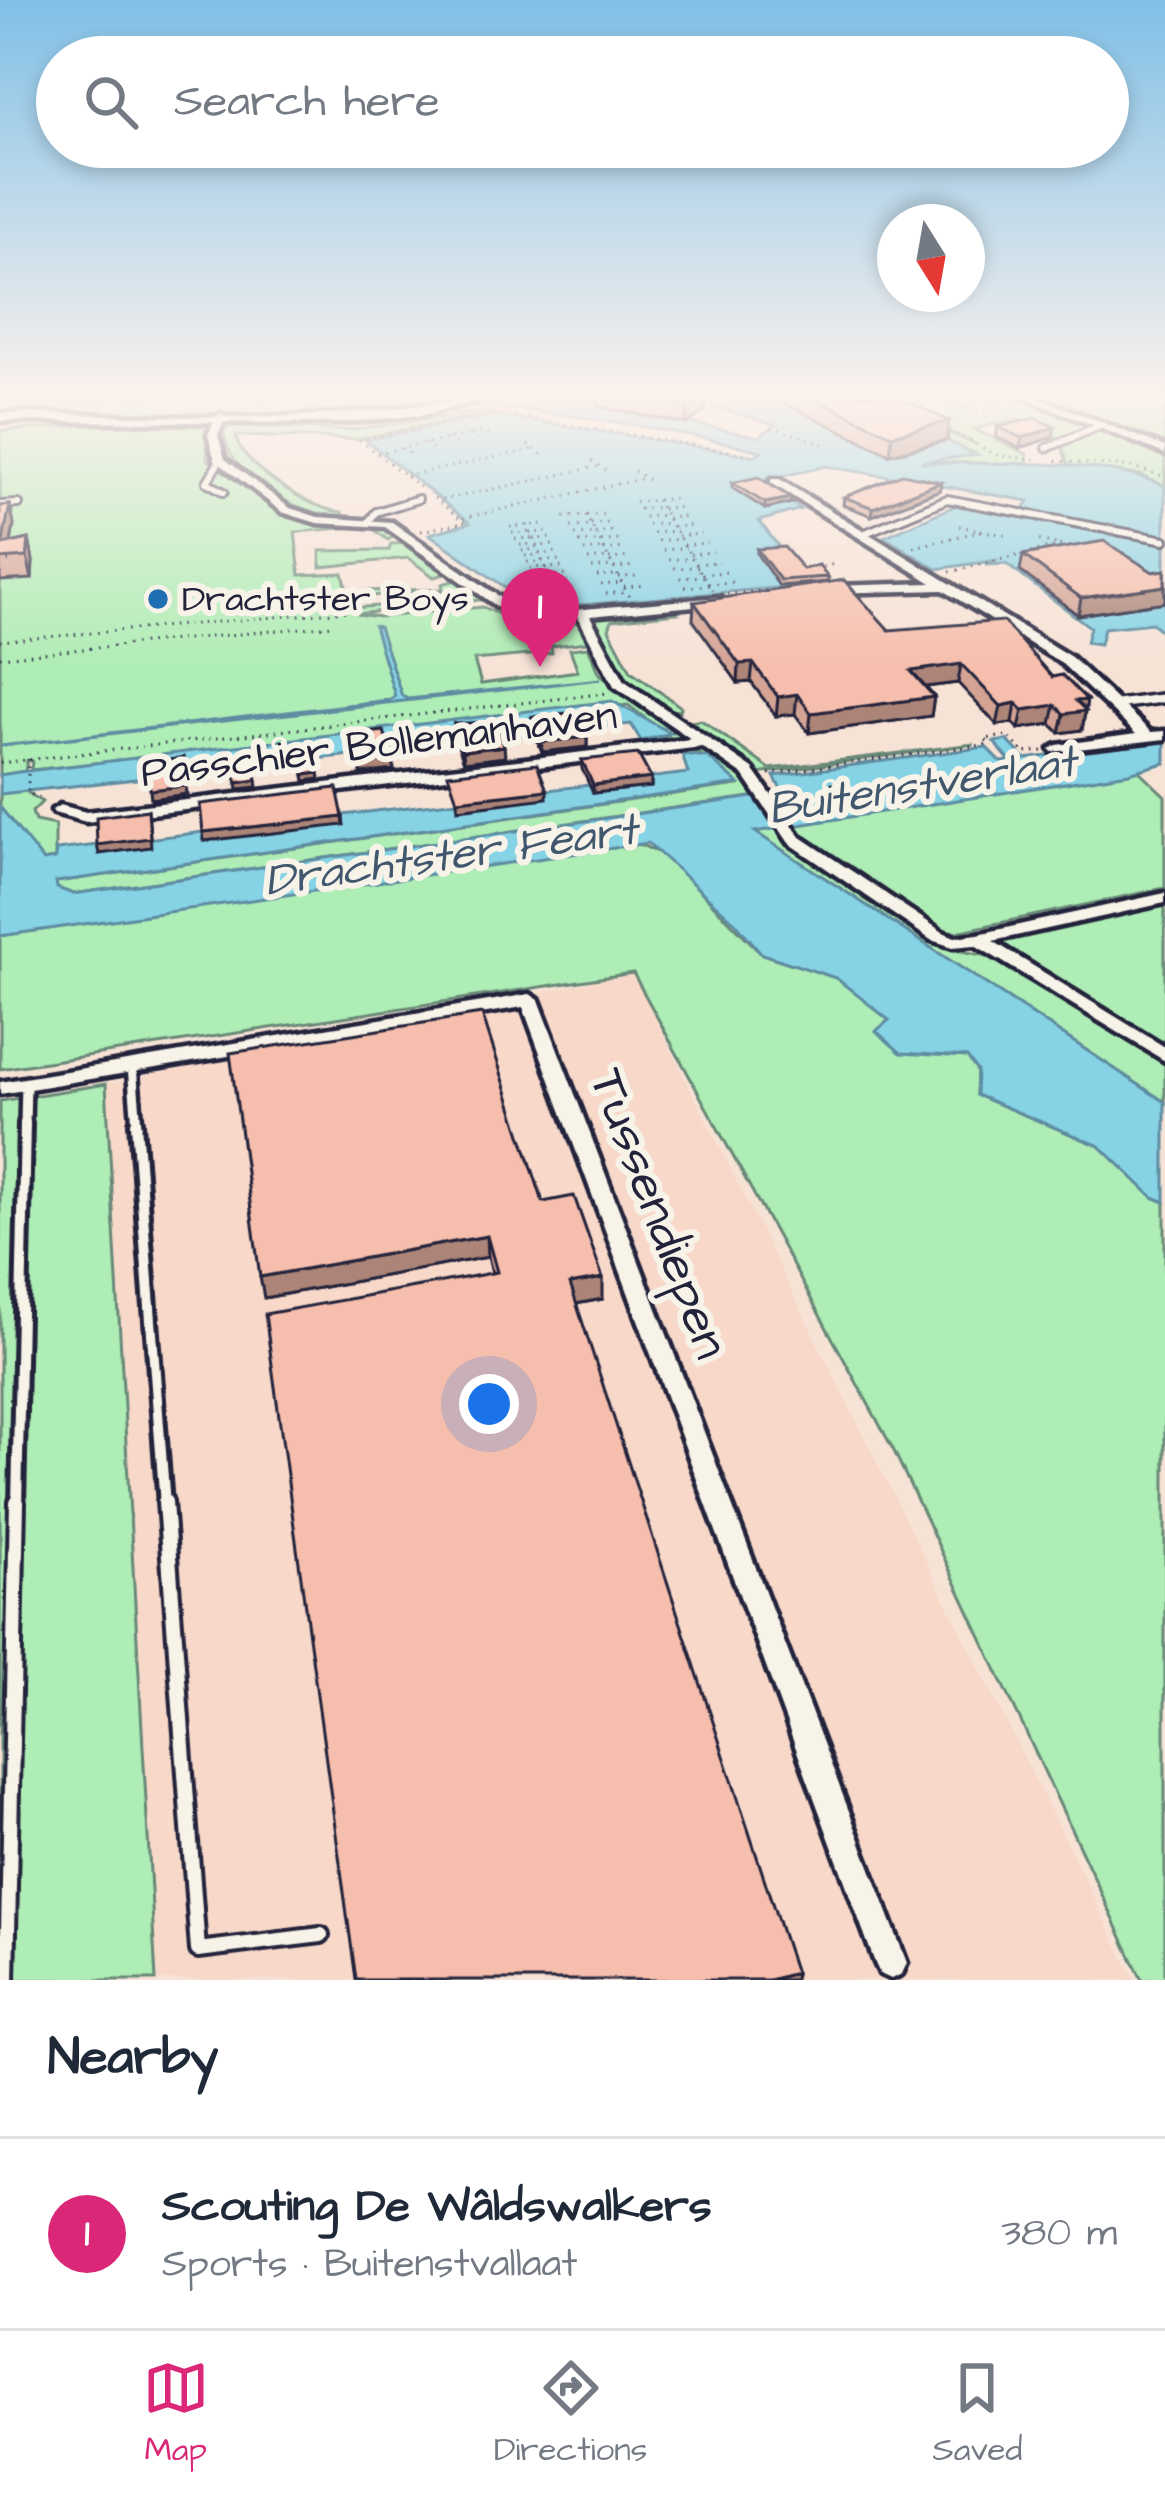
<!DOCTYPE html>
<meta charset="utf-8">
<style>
body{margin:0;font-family:"Architects Daughter",sans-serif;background:#f6f6f7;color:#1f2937}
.compass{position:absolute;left:877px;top:204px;width:108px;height:108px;border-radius:50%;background:#fff;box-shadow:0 6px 18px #0003;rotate:169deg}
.you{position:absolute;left:489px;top:1404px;width:42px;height:42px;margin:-30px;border:9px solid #fff;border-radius:50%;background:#1a73e8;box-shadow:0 0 0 18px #1a73e833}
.badge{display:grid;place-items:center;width:78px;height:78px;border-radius:50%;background:#db2777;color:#fff;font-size:39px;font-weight:700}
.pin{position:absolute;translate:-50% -99px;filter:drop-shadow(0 3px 6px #0008)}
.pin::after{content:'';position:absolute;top:63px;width:42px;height:36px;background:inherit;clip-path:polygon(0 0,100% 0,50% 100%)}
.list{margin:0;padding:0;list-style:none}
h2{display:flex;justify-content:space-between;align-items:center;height:156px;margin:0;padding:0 48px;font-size:51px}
h2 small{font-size:39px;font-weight:400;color:#747a83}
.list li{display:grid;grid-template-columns:78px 1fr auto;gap:36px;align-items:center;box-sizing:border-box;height:192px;padding:0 48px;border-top:3px solid #e0e1e3}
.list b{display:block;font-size:45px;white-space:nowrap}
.list p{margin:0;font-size:39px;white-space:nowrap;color:#747a83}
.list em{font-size:39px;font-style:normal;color:#747a83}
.icon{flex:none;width:66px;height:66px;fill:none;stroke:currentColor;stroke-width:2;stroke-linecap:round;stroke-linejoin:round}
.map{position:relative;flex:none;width:1165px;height:1980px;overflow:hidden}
.search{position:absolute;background:#fff;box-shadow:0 6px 18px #0003;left:36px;right:36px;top:36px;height:132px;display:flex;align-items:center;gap:30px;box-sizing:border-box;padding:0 42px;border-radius:66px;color:#747a83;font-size:45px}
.sheet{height:348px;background:#fff}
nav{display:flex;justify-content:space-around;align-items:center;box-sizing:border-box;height:168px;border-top:3px solid #e0e1e3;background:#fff;font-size:33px;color:#747a83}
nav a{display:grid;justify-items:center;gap:6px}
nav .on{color:#db2777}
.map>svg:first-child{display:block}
.built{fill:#f7d8c9}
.green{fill:#aeedb5;stroke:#688878;stroke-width:3}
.water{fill:#86d3e5;stroke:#5e8ca1;stroke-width:3}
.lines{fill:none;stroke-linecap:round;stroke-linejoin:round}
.lane-far4-casing{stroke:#22223b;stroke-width:12}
.lane-far3-casing{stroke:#22223b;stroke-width:15}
.lane-far2-casing{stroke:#22223b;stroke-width:18}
.lane-far1-casing{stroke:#22223b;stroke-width:20}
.lane-casing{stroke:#22223b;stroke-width:22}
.street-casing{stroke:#22223b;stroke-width:9}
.secondary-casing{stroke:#22223b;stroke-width:9}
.path{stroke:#22223b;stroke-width:3;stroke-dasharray:1.5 6;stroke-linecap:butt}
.lane-far4{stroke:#f7f3e8;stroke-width:6}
.lane-far3{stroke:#f7f3e8;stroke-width:8}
.lane-far2{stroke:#f7f3e8;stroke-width:9}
.lane-far1{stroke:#f7f3e8;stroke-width:10}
.lane{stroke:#f7f3e8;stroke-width:14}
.street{fill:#f7f3e8;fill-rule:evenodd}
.secondary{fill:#f7f3e8;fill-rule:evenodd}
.wall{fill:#d4a394;stroke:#22223b;stroke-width:3}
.shaded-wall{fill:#ac8578;stroke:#22223b;stroke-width:3}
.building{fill:#f6beac;stroke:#22223b;stroke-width:3}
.poi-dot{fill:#1f6fb2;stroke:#f7f3e8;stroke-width:4.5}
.labels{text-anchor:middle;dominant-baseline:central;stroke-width:12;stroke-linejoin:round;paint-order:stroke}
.far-poi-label{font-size:36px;fill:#22223b;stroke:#f7f3e8;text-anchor:start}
.street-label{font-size:42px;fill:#22223b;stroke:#f7f3e8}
.water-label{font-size:45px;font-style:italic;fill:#40576e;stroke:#f7f3e8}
.near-street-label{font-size:51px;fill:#22223b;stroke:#f7f3e8}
</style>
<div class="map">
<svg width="1165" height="1980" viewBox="0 0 1165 1980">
<rect width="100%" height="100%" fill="#f7e3d6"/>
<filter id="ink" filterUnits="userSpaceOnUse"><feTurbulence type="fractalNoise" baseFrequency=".00833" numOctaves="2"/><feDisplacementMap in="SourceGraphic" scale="24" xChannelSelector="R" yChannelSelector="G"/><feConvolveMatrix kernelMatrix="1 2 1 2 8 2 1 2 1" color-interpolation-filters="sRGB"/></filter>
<g filter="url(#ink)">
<polygon class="built" points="633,973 1135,1980 156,1980 106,1084"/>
<g class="green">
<polygon points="37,394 79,394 64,396 62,402 99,401 106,394 80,394 467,401 324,417 0,414 19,410 26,397"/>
<polygon points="849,394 976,444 868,394 1165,394 1165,486 1140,475 1069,468 1061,443 1099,430 1091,426 1062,440 1016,419 974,429 1027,454 1028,464 916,462 975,454"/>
<path d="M487,411L496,412L356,439L236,436C239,465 313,511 342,512L343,517C300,515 226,480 224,430L230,426L349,430Z"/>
<polygon points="88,425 205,426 208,460 288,518 378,525 398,534 388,540 369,526 295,532 300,575 343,573 351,608 462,600 451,590 371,596 364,591 443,589 442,584 456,580 488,599 357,614 380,617 483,607 520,624 581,622 588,642 551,646 552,653 474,660 481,684 578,671 570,649 588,647 600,674 690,739 644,747 641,741 668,736 628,705 31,770 32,761 27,761 25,771 0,775 0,431"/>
<polygon points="410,543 449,573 434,577 408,558 321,567 320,551 389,550 391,544"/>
<path d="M665,608L676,613L612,620L609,629L631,671L681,707L680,711C630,707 610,656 590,617Z"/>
<polygon points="701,720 770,769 974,744 757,774 685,723"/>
<polygon points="699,747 741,772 758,796 73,894 57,888 56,882 738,785 699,753 674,750"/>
<polygon points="1136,768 1165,796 1165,888 957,932 938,929 803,840 789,823"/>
<polygon points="21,788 42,802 32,812 35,821 55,825 55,859 42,861 0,807 0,794"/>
<polygon points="776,825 802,852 950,949 995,957 1165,1063 1165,1102 755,832"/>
<polygon points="634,842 665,855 762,954 836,978 937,1053 967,1057 977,1071 976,1095 1100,1146 1153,1197 1165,1202 1165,1980 1142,1980 894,1451 633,973 0,1069 0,936"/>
<polygon points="1165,905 1165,1047 1002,946 1003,941"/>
<polygon points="106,1084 156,1980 0,1980 0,1101"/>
</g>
<g class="water">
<path d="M282,394H554L758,437L776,425L690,399L769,394L889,455L947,441L976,455L921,462C1000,466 1094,456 1165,486V536L1023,510L1029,501L826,466L757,482L801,509L759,521L808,585L545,608L532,606L429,534L470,523L366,440L496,415L755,456L761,451C604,412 442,400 282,394Z"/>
<polygon points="957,505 1165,544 1165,634 1152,623 1104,628 1100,644 1086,642 1090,627 1006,564 985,565 998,560 937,569 884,537"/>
<polygon points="374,626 379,627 402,696 408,699 601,679 0,746 389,700 395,696"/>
<polygon points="612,701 671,733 641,741 631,724 0,794 0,775 19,772"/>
<polygon points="1007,740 1025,759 1165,740 1165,763 1129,773 755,832 1165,1102 1165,1202 1153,1197 1100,1146 976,1095 977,1071 967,1057 901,1053 876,1031 889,1020 836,978 762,954 735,922 648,843 0,936 0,807 43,861 55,859 56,850 688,773 682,754 708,757 739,784 56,882 57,888 73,894 783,793 774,776 986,747 1001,762 1010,761 994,742"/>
</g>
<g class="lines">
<g class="lane-far4-casing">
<g id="lane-far4">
<polyline points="1047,448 1097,427"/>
<polyline points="220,460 207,482 224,492"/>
<polyline points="0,505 19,504"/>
<polyline points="369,521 376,512 418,499"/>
<polyline points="863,534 947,499 1165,540"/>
</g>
</g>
<g class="lane-far3-casing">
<polyline id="lane-far3" points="1113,705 1165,698"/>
</g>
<g class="lane-far2-casing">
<g id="lane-far2">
<polyline points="132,1066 137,1126"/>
<polyline points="25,1126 26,1083"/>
</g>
</g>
<g class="lane-far1-casing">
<g id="lane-far1">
<polyline points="136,1123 165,1505"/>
<polyline points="17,1505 25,1123"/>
</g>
</g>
<g class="lane-casing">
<g id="lane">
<polyline points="165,1502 198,1950 321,1935"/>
<polyline points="7,1980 17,1502"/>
</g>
</g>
<g class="street-casing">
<g id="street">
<polygon points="1015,394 1029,394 1165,447 1165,454"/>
<polygon points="221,414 226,417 218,435 225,459 290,508 318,517 392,522 517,609 550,612 720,597 720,603 715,604 590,616 625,681 753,769 801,837 943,932 955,937 978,934 1165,893 1165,903 993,941 1165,1047 1165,1061 975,945 953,947 931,940 789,843 743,775 702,747 86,822 54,813 52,810 60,805 86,812 691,739 614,686 578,617 550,620 509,615 385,527 317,523 282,512 215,460 208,435 216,417"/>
<polygon points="771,479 779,479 1071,657 1151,732 1165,731 1165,739 1052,752 1050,749 1057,745 1136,734 1061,663 943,590 828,593 828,587 832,586 932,583 771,483"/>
<polygon points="530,994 539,1000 907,1963 902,1974 891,1979 880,1974 875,1963 523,1007 0,1094 0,1082"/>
</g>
</g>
<g class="secondary-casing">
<path id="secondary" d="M481,394H506L423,415L336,423L0,421V413C159,414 325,429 481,394Z"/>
</g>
<g class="path">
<polyline points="938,394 944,403 981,412 998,408 978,394"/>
<polyline points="1141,394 1165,407"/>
<polyline points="1165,412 1165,430"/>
<polyline points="772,427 827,445"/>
<polyline points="943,427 996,455 1038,460"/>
<polyline points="470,435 481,442"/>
<polyline points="448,439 458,446"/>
<polyline points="425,444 435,451"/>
<polyline points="528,445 543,455"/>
<polyline points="402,448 412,455"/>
<polyline points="377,453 484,432 493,438"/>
<polyline points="592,461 609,472"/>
<polyline points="1056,461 1132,467 1165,477"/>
<polyline points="634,471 650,481"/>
<polyline points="406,476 535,449"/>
<polyline points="420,487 360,440 497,413 754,455"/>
<polyline points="442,500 600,466"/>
<polyline points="656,500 712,590"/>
<polyline points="635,502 678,498"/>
<polyline points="639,509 661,507"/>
<polyline points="662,509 684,507"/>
<polyline points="586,515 629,597"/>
<polyline points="564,517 607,514"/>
<polyline points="644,517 666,515"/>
<polyline points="463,518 645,478"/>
<polyline points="667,518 690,516"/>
<polyline points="591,524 610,523"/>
<polyline points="527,525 560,603"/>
<polyline points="648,525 670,523"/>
<polyline points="959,526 1005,535"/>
<polyline points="510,527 544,524"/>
<polyline points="571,527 591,526"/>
<polyline points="673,527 695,525"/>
<polyline points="421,531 465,522 429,494"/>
<polyline points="512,533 530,532"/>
<polyline points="530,533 548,532"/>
<polyline points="595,533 615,531"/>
<polyline points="653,533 676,531"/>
<polyline points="575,535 596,534"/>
<polyline points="678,536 701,534"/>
<polyline points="515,539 532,538"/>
<polyline points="533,539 551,538"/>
<polyline points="658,541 681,539"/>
<polyline points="579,543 620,540"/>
<polyline points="520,545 535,544"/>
<polyline points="684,545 707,543"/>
<polyline points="536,546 554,545"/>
<polyline points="914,547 981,531"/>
<polyline points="604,550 625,548"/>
<polyline points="663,550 686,548"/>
<polyline points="522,551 537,549"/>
<polyline points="584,551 604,549"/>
<polyline points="539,554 557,552"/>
<polyline points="690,554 713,552"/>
<polyline points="525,556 540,555"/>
<polyline points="609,559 630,557"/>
<polyline points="588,560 608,558"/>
<polyline points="669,560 692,558"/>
<polyline points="542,561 560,560"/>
<polyline points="527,562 542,561"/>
<polyline points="696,564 719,562"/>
<polyline points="530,568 545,567"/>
<polyline points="545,568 563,567"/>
<polyline points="592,568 613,566"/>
<polyline points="614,568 635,566"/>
<polyline points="674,568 698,567"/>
<polyline points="816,569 834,564"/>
<polyline points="950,572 1061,545 1037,540"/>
<polyline points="702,574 726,572"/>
<polyline points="532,575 547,574"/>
<polyline points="548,576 567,575"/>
<polyline points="597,576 617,575"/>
<polyline points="619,577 640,576"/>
<polyline points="680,578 703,576"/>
<polyline points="535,581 550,580"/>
<polyline points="551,583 570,582"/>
<polyline points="708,584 732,582"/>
<polyline points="601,585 622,583"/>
<polyline points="537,587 552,586"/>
<polyline points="624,587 646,585"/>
<polyline points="685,587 709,585"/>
<polyline points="554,591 573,589"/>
<polyline points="606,594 626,592"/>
<polyline points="727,594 793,588"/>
<polyline points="0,641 357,610 358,600"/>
<polyline points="0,657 333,625"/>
<polyline points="28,759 28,793 45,800"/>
<polyline points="0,763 608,693"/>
<polyline points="769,774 989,744 985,739 1008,736 1024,753 1043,751"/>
</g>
<use href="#lane-far4" class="lane-far4"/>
<use href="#lane-far3" class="lane-far3"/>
<use href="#lane-far2" class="lane-far2"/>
<use href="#lane-far1" class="lane-far1"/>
<use href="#lane" class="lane"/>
<use href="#street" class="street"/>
<use href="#secondary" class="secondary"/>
</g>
<g class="wall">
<polygon points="561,394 701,394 706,395 705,411 687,424 599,407 599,399"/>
<polygon points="765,394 892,394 947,440 890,454"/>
<polygon points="998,427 1053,437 1020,448 996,437"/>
<polygon points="732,483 791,503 765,509 732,488"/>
<polygon points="940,490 872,516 843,505 844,497"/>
<polygon points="10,505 14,525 11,543 29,539 33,561 32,579 0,581 0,506"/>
<polygon points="757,549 803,569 828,577 828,582 779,586 757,554"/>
<polygon points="1023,555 1153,572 1165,570 1165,602 1078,615 1020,571"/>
<polygon points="694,602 889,630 1052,677 1087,700 1082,730 1060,733 1051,724 1019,729 1013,723 997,725 958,683 926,687 934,697 931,716 809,733 795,714 776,716 751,682 738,683 693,620"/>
<polygon points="532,717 587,737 587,747 542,752 532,727"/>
<polygon points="454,724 505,757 464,762 454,734"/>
<polygon points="582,760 651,778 651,787 593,793 582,769"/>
<polygon points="543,1202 603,1299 577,1304 492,1273 488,1257 264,1298"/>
</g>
<g class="shaded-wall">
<polygon points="706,395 705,411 687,424 687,408"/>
<polygon points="949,421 947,440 890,454 892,435"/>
<polygon points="1055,427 1053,437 1020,448 1022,438"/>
<polygon points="941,482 940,490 872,516 873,508"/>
<polygon points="791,498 791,503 765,509 765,503"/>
<polygon points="10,505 14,525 8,559 2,545"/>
<polygon points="29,539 33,561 32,579 27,557"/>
<polygon points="1165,586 1165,602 1078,615 1081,598"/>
<polygon points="753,663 751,682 738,683 739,664"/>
<polygon points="961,664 958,683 909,689 911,671"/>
<polygon points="797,694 795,714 776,716 778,697"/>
<polygon points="934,697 931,716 809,733 811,713"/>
<polygon points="1087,700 1082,730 1060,733 1064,714 1076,701"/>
<polygon points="1016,703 1013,723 997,725 1001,706"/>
<polygon points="1055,705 1051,724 1019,729 1023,710"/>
<polygon points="587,737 587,747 542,752 542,742"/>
<polygon points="504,746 505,757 464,762 463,751"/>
<polygon points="183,758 187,794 151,799 150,790"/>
<polygon points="393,759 394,770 361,774 360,763"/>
<polygon points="319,773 320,779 305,781 304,775"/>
<polygon points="651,778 651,787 593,793 593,785"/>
<polygon points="257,780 258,787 238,789 237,783"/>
<polygon points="547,790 547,798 458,809 457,800"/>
<polygon points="148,810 151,847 99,854 97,845"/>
<polygon points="343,817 344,825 204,841 203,832"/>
<polygon points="487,1236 488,1257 264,1298 260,1277"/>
<polygon points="603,1278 603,1299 570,1305 570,1284"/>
<polygon points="795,1973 794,1980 769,1980"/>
</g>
<g class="building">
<polygon points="616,394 701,394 706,395 687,408"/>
<polygon points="805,394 892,394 949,421 892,435"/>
<polygon points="1035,418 1055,427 1022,438 998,427"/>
<polygon points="902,474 941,482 873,508 844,497"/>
<polygon points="758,477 791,498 765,503 732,483"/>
<polygon points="10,505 2,545 29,539 27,557 0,559 0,506"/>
<polygon points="1104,541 1153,572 1165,570 1165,586 1081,598 1023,555"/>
<polygon points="784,547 803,569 819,565 828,577 780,580 757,549"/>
<polygon points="844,580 889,630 1003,621 1052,677 1062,675 1087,700 1076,701 1086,711 1064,714 1055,705 1023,710 1016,703 1001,706 961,664 911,671 934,697 811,713 797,694 778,697 753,663 739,664 694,602"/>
<polygon points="575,712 587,737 542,742 532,717"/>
<polygon points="494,721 504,746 463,751 454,724"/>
<polygon points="384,731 393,759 360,763 352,735"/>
<polygon points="252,754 257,780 237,783 231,756"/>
<polygon points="638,754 651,778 593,785 582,760"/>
<polygon points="315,757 319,773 304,775 301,760"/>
<polygon points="183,758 185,786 150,790 148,763"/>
<polygon points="537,764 547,790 457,800 448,774"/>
<polygon points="337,788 343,817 203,832 200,804"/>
<polygon points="148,810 150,838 97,845 96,817"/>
<polygon points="482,1014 543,1202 574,1196 603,1278 570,1284 795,1973 769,1980 356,1980 265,1314 497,1272 487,1236 260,1277 230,1053"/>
</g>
</g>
<linearGradient id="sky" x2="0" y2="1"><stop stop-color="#81c0e7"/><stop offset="0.59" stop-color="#fbf2ed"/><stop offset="1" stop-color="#fbf2ed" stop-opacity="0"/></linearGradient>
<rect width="1165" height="671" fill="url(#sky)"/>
<circle class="poi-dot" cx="158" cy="599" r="12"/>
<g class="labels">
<g class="far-poi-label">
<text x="182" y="599">Drachtster Boys</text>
</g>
<g class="street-label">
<text transform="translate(379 745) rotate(-7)">Passchier Bollemanhaven</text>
</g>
<g class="water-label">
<text transform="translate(922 786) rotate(-9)">Buitenstverlaat</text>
<text transform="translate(451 856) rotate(-8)">Drachtster Feart</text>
</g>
<g class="near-street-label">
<text transform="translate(658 1214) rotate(69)">Tussendiepen</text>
</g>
</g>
</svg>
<svg class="compass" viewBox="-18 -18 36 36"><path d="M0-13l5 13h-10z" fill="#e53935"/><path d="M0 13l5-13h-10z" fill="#747a83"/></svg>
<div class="you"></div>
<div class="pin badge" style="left:540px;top:667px">1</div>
<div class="search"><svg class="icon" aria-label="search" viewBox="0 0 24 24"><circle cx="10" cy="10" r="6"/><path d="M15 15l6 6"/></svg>Search here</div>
</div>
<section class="sheet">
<h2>Nearby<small></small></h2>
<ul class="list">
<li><span class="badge">1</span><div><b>Scouting De Wâldswalkers</b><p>Sports · Buitenstvallaat</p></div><em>380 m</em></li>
</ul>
</section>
<nav>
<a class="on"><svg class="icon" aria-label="map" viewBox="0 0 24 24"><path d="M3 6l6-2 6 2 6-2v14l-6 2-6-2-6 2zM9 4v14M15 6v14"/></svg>Map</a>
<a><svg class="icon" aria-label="directions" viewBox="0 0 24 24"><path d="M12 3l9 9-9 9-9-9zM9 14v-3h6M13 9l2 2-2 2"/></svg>Directions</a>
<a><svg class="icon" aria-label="saved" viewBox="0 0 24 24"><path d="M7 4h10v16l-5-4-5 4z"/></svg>Saved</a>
</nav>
